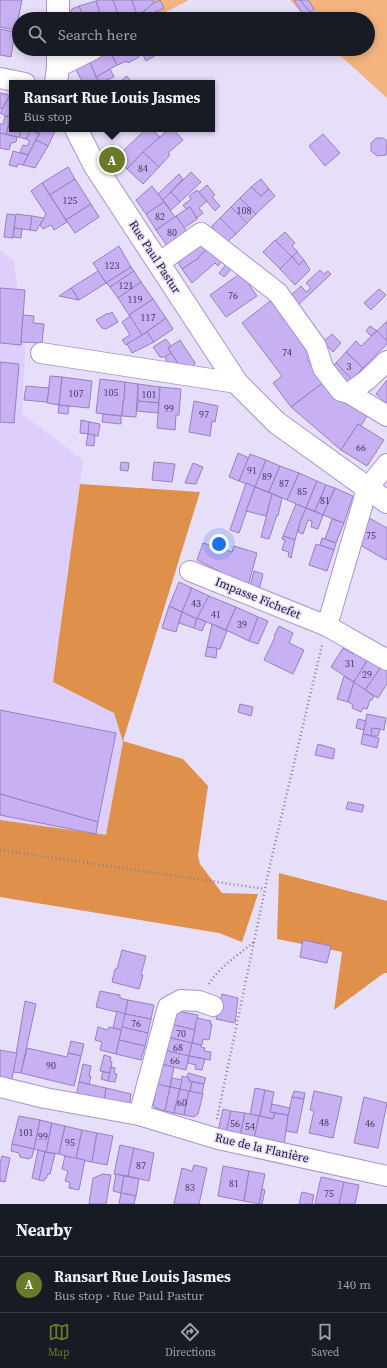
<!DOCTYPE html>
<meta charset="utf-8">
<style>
body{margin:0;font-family:"Source Serif 4",serif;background:#242831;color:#f1f3f6}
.you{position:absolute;left:219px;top:544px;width:14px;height:14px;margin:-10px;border:3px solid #fff;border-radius:50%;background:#1a73e8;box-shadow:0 0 0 6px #1a73e833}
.badge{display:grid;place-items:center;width:26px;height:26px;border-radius:50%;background:#697a29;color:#fff;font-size:13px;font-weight:700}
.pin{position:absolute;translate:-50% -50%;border:2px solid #fff;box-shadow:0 1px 4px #0006}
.popup{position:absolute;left:9px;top:80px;width:206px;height:52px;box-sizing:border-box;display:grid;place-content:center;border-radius:0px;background:#171b24;filter:drop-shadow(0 1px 3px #0005);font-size:13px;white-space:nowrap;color:#9ea1a6}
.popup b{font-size:15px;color:#f1f3f6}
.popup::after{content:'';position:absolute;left:50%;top:100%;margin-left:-8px;border:8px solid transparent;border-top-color:#171b24}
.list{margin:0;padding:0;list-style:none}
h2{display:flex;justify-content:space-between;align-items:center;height:52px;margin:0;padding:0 16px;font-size:17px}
h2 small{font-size:13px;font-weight:400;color:#9ea1a6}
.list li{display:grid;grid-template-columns:26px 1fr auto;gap:12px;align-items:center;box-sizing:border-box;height:56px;padding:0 16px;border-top:1px solid #363941}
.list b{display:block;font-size:15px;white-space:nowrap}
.list p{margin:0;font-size:13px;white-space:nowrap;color:#9ea1a6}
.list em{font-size:13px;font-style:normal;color:#9ea1a6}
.icon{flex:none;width:22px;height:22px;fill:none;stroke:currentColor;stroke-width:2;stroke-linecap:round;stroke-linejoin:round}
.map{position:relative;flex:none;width:387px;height:1204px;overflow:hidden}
.search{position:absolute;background:#171b24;box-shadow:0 2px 10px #0003;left:12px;right:12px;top:12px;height:44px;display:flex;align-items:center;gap:10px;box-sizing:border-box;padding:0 14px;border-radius:22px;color:#9ea1a6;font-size:15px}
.sheet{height:108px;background:#171b24}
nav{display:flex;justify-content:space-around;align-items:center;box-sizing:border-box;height:56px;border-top:1px solid #363941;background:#171b24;font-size:11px;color:#9ea1a6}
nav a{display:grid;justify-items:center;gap:2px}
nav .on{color:#697a29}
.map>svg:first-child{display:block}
.built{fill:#ddcefb}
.green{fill:#f3b480}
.forest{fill:#df914b}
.building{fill:#c8b1f3;stroke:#9780bf}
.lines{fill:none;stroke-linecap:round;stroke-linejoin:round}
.minor-casing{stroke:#aa93d4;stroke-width:22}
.tertiary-casing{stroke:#aa93d4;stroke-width:24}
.path{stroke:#887f99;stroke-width:2.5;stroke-dasharray:1 3;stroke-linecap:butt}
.minor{stroke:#fff;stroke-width:20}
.tertiary{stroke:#fff;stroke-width:22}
.labels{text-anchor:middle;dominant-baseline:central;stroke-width:3;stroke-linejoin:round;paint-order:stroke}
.number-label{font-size:10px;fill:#473a5d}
.street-label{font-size:12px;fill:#1c132b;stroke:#e7defa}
</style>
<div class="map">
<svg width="387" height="1204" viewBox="0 0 387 1204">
<rect width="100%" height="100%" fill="#e7defa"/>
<polygon class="built" points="0,250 14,261 25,348 22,414 83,460 53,681 114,713 123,742 106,836 0,820"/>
<g class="green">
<polygon points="139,0 189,0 152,19 141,19"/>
<polygon points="290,0 387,0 387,98 333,49 368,49 368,19 307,19"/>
</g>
<g class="forest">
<polygon points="80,484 200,492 123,741 183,759 208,786 198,856 200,864 222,893 258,894 242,942 219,933 0,897 0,820 106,835 123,742 114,713 53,682"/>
<polygon points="279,873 387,901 387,973 384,973 334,1010 342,952 277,939"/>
</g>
<g class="building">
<polygon points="0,0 22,0 16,30 0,27"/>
<polygon points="99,0 113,0 120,19 102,19 96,1"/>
<polygon points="113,0 132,0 138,18 120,19"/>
<polygon points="132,0 153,0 154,3 146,10 137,15"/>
<polygon points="160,0 164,8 143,18 141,13 146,10 152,4"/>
<polygon points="294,0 300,0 310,12 304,16"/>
<polygon points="300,0 308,0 314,9 310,12"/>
<polygon points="96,1 102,19 84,19 79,6"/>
<polygon points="79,6 84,19 72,19 70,13 72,9"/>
<polygon points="0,29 15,32 11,57 0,55"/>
<polygon points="110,49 135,49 139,57 128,63 127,61 117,65 109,50"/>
<polygon points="144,49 162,49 163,51 146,61 141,51"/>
<polygon points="109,50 117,65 96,77 89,60"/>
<polygon points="89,60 96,77 100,83 83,83 75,68"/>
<polygon points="110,69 114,77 100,83 96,77"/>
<polygon points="127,76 132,83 118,83"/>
<polygon points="12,91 12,117 11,118 0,113"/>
<polygon points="0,93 10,95 2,109 0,108"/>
<polygon points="5,116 11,118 6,135 0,133 0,124 3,124"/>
<polygon points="10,120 12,121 12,129 22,129 19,137 6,135"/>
<polygon points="22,129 42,129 39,134 31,130 26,139 19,137"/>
<polygon points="42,129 56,129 48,146 36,140"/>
<polygon points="146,129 151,129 160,137 143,152 127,169 116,158"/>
<polygon points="169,129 173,129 183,140 168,153 170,155 159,167 143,152"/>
<polygon points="31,130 39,134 28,155 20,152 23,145 27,146 30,141 26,139"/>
<polygon points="0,133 17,137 16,142 11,143 9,150 0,148"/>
<polygon points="323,134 340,153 325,166 309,146"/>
<polygon points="376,138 383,138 387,141 386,155 377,156 371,151 371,143"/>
<polygon points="36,140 48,146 35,168 23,165"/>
<polygon points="13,151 28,155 23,165 18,164 17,167 9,165"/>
<polygon points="143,152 159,167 143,184 127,169"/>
<polygon points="68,167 75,179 50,195 42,183"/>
<polygon points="191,172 201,182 180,202 171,192"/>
<polygon points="179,174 183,179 163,200 158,194"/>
<polygon points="75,179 91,204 66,220 50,195"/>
<polygon points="261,179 269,189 261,196 251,187"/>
<polygon points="42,183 67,222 54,230 51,225 43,229 40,225 46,214 31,191"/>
<polygon points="207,185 215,195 212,197 220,206 215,211 199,192"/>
<polygon points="152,186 164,202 146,214 136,200"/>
<polygon points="251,187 261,196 269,189 275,196 256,214 240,198"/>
<polygon points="197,190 207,201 199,208 203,213 197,218 190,207 186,209 183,205 191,199 189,196"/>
<polygon points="171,192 180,202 171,210 163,200"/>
<polygon points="240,198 256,214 247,223 231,207"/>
<polygon points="164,202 175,217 156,230 146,214"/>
<polygon points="91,204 99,217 75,233 66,220"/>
<polygon points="190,207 197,219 184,228 176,216"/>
<polygon points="231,207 247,223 236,234 220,218"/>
<polygon points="7,214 16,215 13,238 4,237"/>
<polygon points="16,214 32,216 30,230 14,228"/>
<polygon points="32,216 44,218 36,231 30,230"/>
<polygon points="176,216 188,233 168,247 156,230"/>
<polygon points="220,218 236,234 226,243 213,230 212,226"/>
<polygon points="14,228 22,229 21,238 13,237"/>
<polygon points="285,232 295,243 292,246 298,252 292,257 275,241"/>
<polygon points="202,236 211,246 198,257 199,258 182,269 173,255"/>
<polygon points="275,240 292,257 280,269 263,252"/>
<polygon points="119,246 131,267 106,283 93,263"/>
<polygon points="211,246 225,257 218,266 215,263 192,283 182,269 199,258 198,257"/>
<polygon points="297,252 304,260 299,265 292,257"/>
<polygon points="292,257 299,265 304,260 310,270 295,285 280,269"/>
<polygon points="228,262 234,266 224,277 219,273"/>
<polygon points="131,267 134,271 110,287 106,283"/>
<polygon points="320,270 324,274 328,271 331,274 298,305 290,296 301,286 306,292 311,288 306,283"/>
<polygon points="98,271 106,283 79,300 71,288"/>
<polygon points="134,271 141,282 118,298 110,287"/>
<polygon points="241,273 257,296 226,317 210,295"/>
<polygon points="141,282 153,299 129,315 118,298"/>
<polygon points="0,288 25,290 21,345 0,343"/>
<polygon points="71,288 79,300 59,296"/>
<polygon points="379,289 386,295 371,310 364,303"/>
<polygon points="274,298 311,355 307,359 324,382 291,407 273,383 282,376 242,323"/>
<polygon points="153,299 166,318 142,335 129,315"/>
<polygon points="112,312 118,322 106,329 102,328 96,320 108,313 109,314"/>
<polygon points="23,315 34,316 33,323 44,324 42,343 21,342"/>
<polygon points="130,316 142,335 126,345 122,340 130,335 122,322"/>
<polygon points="166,318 173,329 154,342 147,332"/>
<polygon points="387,321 387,341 377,331"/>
<polygon points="370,326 377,331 371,336 366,331"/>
<polygon points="377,331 387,341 387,344 363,368 346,352 356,341 361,346"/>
<polygon points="147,332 154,342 132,353 127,344"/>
<polygon points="332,334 341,343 333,352 323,342"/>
<polygon points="166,339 171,346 168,348 171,353 166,357 160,357 153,347"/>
<polygon points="180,340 195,363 192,369 181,368 168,348"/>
<polygon points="346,352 363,368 352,379 336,363"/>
<polygon points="171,353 181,368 166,365 166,356"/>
<polygon points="0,362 19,364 14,423 0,422"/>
<polygon points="336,363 352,379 344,387 333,366"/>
<polygon points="50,376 62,377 59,405 47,403"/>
<polygon points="62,377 92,381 89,408 59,405"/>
<polygon points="100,379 125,382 124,401 123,401 122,416 96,413"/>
<polygon points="387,380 387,404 376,394"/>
<polygon points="125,382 138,384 136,417 122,416 123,401 124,401"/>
<polygon points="324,382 368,414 361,426 358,424 341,450 291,407"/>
<polygon points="138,384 160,387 159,403 138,401"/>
<polygon points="26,386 49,388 47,402 24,400"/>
<polygon points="160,387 181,389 179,415 176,415 175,430 157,428"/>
<polygon points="138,401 159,403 158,413 137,411"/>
<polygon points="194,401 218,406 215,422 212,421 210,436 189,432"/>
<polygon points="59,405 69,406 68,414 58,413"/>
<polygon points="103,414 121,416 121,424 102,422"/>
<polygon points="81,420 90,422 88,434 80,433"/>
<polygon points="89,422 100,424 98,436 88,434"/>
<polygon points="358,424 384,440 367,466 341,450"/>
<polygon points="88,434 95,435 94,446 86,445"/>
<polygon points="238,453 249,458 239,481 229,477"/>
<polygon points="250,454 266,460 255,487 239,481"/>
<polygon points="266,460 280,466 269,492 255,487"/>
<polygon points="121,462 129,463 128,471 120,470"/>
<polygon points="154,462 175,464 172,482 152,480"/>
<polygon points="193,463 203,467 196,484 185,483"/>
<polygon points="280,466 299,473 287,500 269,492"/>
<polygon points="299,473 317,481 306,508 287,500"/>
<polygon points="317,481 326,485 315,511 306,508"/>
<polygon points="246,483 255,487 239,533 230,530"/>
<polygon points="326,485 335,488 323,515 315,511"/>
<polygon points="255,487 272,494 266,516 246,511"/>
<polygon points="335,488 353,496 344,523 323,515"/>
<polygon points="272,494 282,498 278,516 277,515 269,539 261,537"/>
<polygon points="296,504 306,508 300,522 295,540 283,536"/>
<polygon points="306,508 323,515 318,529 311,527 312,521 308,520 303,534 298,532 300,522"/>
<polygon points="362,514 387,528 387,558 386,560 353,541"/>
<polygon points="332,519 344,523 336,543 325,539"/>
<polygon points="283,536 295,540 291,558 288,556 289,552 282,550 285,540 282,539"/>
<polygon points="322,538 336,543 334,550 320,545"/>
<polygon points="203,543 232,552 234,546 257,553 248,586 197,560"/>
<polygon points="316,544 334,550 327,571 309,565"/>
<polygon points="254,571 263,574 259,590 250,587"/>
<polygon points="179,582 192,588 182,612 169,606"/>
<polygon points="192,588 209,596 197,619 182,612"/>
<polygon points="209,596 236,607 226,630 197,618"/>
<polygon points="169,606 182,612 176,632 162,628"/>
<polygon points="236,607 258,617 249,641 226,630"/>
<polygon points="182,612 197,619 194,628 179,623"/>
<polygon points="258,617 268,621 258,644 249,641"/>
<polygon points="197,618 206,622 202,631 194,628"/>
<polygon points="212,624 227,631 220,649 207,647"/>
<polygon points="279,626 293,633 289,643 304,650 293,674 264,660 275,637 274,636"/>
<polygon points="207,647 217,648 216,658 205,656"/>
<polygon points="343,648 353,654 356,651 368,659 354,682 331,667"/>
<polygon points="368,659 381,667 365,690 354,682"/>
<polygon points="381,667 387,671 387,684 378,698 365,690"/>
<polygon points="344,676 354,682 348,702 337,699"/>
<polygon points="354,682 374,696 372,700 370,700 367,709 363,708 361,712 352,708 353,705 348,702"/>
<polygon points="240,704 253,707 251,716 238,712"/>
<polygon points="0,710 116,733 98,822 0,794"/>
<polygon points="367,714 386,718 384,730 372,728 371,736 363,734"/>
<polygon points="358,719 366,721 364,730 356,728"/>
<polygon points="372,728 380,729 378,736 371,736"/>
<polygon points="363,734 379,738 377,748 361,744"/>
<polygon points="318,744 335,749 333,759 315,755"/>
<polygon points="0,794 98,822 96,834 0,815"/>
<polygon points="348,802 364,805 362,812 346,809"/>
<polygon points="303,940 331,946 327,963 300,957"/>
<polygon points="122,950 146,956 141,975 143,975 139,989 112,982 115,969 117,969"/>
<polygon points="100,991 120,995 120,998 128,1000 125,1014 96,1007"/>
<polygon points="222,994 238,998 235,1023 216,1019"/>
<polygon points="128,1000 154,1005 151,1019 125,1014"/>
<polygon points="25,1001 36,1004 21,1073 13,1072"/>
<polygon points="172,1010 198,1015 195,1030 170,1024"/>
<polygon points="117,1011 125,1014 122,1030 113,1028"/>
<polygon points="125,1014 151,1019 148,1033 122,1027"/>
<polygon points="197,1018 211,1021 210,1024 212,1024 209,1040 203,1039 202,1045 192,1043"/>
<polygon points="170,1024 195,1030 192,1043 167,1037"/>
<polygon points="98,1027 108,1030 109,1027 122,1030 116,1054 100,1050 102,1042 95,1040"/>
<polygon points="122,1027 148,1033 145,1046 119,1040"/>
<polygon points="167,1037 192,1043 189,1056 164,1050"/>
<polygon points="119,1040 145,1046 141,1060 116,1054"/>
<polygon points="71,1041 84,1044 81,1056 68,1053"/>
<polygon points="192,1043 201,1045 201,1047 205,1048 204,1051 211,1052 210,1060 189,1056"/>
<polygon points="27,1048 67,1057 68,1053 81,1056 74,1086 21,1073"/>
<polygon points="0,1050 17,1053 11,1083 0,1081"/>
<polygon points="164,1050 189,1056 186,1070 161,1064"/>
<polygon points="104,1055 111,1057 110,1061 112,1062 110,1073 100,1071"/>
<polygon points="189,1056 205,1059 202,1070 195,1069 196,1065 188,1063"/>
<polygon points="83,1064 91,1066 89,1076 91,1076 89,1084 79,1082"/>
<polygon points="161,1064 174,1067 170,1087 157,1084"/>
<polygon points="111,1067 115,1068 114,1073 117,1074 115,1082 108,1081"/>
<polygon points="103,1072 110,1073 108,1081 101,1079"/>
<polygon points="188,1073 206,1078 204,1084 189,1081 189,1078 187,1077"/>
<polygon points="182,1076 189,1078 189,1081 192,1082 190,1092 180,1089"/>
<polygon points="172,1078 182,1080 180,1089 170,1087"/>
<polygon points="79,1082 106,1088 104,1103 76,1097"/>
<polygon points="192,1082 204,1084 202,1094 190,1092"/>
<polygon points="157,1084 170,1087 165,1111 155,1108 153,1105"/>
<polygon points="170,1087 180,1089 174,1113 165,1111"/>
<polygon points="106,1088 131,1094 129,1108 104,1103"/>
<polygon points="255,1088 265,1090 260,1116 250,1115"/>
<polygon points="180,1089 189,1091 184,1115 174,1113"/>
<polygon points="265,1090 274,1092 270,1112 275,1113 273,1119 260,1116"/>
<polygon points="189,1091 203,1094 198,1114 194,1117 184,1115"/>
<polygon points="294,1091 305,1093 304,1099 292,1097"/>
<polygon points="314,1091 342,1097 333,1138 309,1133 314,1111 310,1110"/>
<polygon points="292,1097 304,1099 297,1133 286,1131 288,1115"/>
<polygon points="364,1097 387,1103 378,1148 354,1143"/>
<polygon points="272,1104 290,1108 288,1115 270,1112"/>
<polygon points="223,1109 231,1111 226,1133 218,1131"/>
<polygon points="231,1111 245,1113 240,1136 226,1133"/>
<polygon points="245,1113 259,1116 254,1139 240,1136"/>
<polygon points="275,1113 288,1115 284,1146 254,1139 259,1116 273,1119"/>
<polygon points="19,1116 40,1120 34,1149 12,1144"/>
<polygon points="40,1120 52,1123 46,1152 34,1149"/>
<polygon points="52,1123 65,1126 59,1154 46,1152"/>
<polygon points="65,1126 82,1130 76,1159 59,1154"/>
<polygon points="82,1130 97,1133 92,1162 76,1159"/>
<polygon points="97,1133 113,1136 107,1165 92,1162"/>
<polygon points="12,1144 34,1149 32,1157 29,1159 20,1157 19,1153 11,1151"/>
<polygon points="120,1145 134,1148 128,1176 114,1174"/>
<polygon points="134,1148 154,1153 149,1181 128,1176"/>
<polygon points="38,1150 45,1152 39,1180 32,1178"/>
<polygon points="45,1152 55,1154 50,1174 48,1174 46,1179 45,1178 44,1181 39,1180"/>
<polygon points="2,1156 10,1158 5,1182 0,1181 0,1163"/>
<polygon points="65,1156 85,1160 79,1190 69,1188 70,1182 65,1181 68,1171 62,1169"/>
<polygon points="194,1165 207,1168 199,1204 174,1204 182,1168 192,1171"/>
<polygon points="223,1166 249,1171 244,1201 218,1196"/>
<polygon points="249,1171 265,1174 259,1204 244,1201"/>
<polygon points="103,1174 111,1175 106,1204 89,1204 93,1178"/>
<polygon points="116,1174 124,1176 121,1193 113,1191"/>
<polygon points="124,1176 139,1179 136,1196 121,1193"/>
<polygon points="321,1177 344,1182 339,1204 315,1204"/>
<polygon points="344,1182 359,1185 355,1204 339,1204"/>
<polygon points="262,1189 265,1190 262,1204 259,1204"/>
<polygon points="302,1192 314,1195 312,1204 299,1204"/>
<polygon points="121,1193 136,1196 134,1204 119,1204"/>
</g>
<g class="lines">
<g class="minor-casing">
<g id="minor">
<polyline points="58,67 94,49"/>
<polyline points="0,78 25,83"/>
<polyline points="159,263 201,233 278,293 316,346 323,368 341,391 349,393 387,416"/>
<polyline points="41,353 237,383"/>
<polyline points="349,393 367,380 387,361"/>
<polyline points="190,571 327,626 387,660"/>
<polyline points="327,626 367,489 387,464"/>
<polyline points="0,1087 45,1098 139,1115 218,1139 387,1176"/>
<polyline points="139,1115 168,1007 181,1000 199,1001 213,1006"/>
</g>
</g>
<g class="tertiary-casing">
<g id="tertiary">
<polyline points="58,0 58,19"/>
<polyline points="56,83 58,67 58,49"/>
<polyline points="76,129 95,166 237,383 277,423 387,502"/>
</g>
</g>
<g class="path">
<polyline points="0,850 265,889"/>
<path d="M209,984C219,967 238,955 254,942"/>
<polyline points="217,1119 270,865 322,645"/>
</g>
<use href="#minor" class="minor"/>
<use href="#tertiary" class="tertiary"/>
</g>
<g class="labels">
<g class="number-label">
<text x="143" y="168">84</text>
<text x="70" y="200">125</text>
<text x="244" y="210">108</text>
<text x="160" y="216">82</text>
<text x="172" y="232">80</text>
<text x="112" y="265">123</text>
<text x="126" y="285">121</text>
<text x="233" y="295">76</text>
<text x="135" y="299">119</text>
<text x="148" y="317">117</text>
<text x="287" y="352">74</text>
<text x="349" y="366">3</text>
<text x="111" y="392">105</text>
<text x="76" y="393">107</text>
<text x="149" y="394">101</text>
<text x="169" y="408">99</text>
<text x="204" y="414">97</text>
<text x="361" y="447">66</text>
<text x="252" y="470">91</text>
<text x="267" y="476">89</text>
<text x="284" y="483">87</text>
<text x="302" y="491">85</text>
<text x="325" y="500">81</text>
<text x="371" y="535">75</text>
<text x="196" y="603">43</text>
<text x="216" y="614">41</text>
<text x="242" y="624">39</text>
<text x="350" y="663">31</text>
<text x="367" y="674">29</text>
<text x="136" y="1023">76</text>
<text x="181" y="1033">70</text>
<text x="178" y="1047">68</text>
<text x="175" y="1060">66</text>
<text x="51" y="1065">90</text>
<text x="182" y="1102">60</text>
<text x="324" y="1122">48</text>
<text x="235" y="1123">56</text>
<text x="370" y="1123">46</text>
<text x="250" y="1126">54</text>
<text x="26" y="1132">101</text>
<text x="43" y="1136">99</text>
<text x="70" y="1142">95</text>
<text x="141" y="1165">87</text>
<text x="234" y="1183">81</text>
<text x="190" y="1187">83</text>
<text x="329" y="1193">75</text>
</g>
<g class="street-label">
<text transform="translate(155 257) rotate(57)">Rue Paul Pastur</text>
<text transform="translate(258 598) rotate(22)">Impasse Fichefet</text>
<text transform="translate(262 1148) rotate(13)">Rue de la Flanière</text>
</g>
</g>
</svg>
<div class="you"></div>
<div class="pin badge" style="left:112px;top:160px">A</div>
<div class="popup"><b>Ransart Rue Louis Jasmes</b>Bus stop</div>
<div class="search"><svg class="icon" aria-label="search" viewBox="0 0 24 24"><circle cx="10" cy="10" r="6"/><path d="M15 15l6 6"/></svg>Search here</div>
</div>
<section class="sheet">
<h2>Nearby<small></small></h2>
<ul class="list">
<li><span class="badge">A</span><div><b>Ransart Rue Louis Jasmes</b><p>Bus stop · Rue Paul Pastur</p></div><em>140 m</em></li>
</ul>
</section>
<nav>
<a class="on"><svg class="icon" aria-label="map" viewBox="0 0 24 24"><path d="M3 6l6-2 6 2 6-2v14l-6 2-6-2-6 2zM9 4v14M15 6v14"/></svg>Map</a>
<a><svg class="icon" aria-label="directions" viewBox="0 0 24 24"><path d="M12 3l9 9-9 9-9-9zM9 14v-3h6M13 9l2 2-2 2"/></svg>Directions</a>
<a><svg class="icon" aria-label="saved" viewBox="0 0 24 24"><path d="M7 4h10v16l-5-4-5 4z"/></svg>Saved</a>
</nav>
